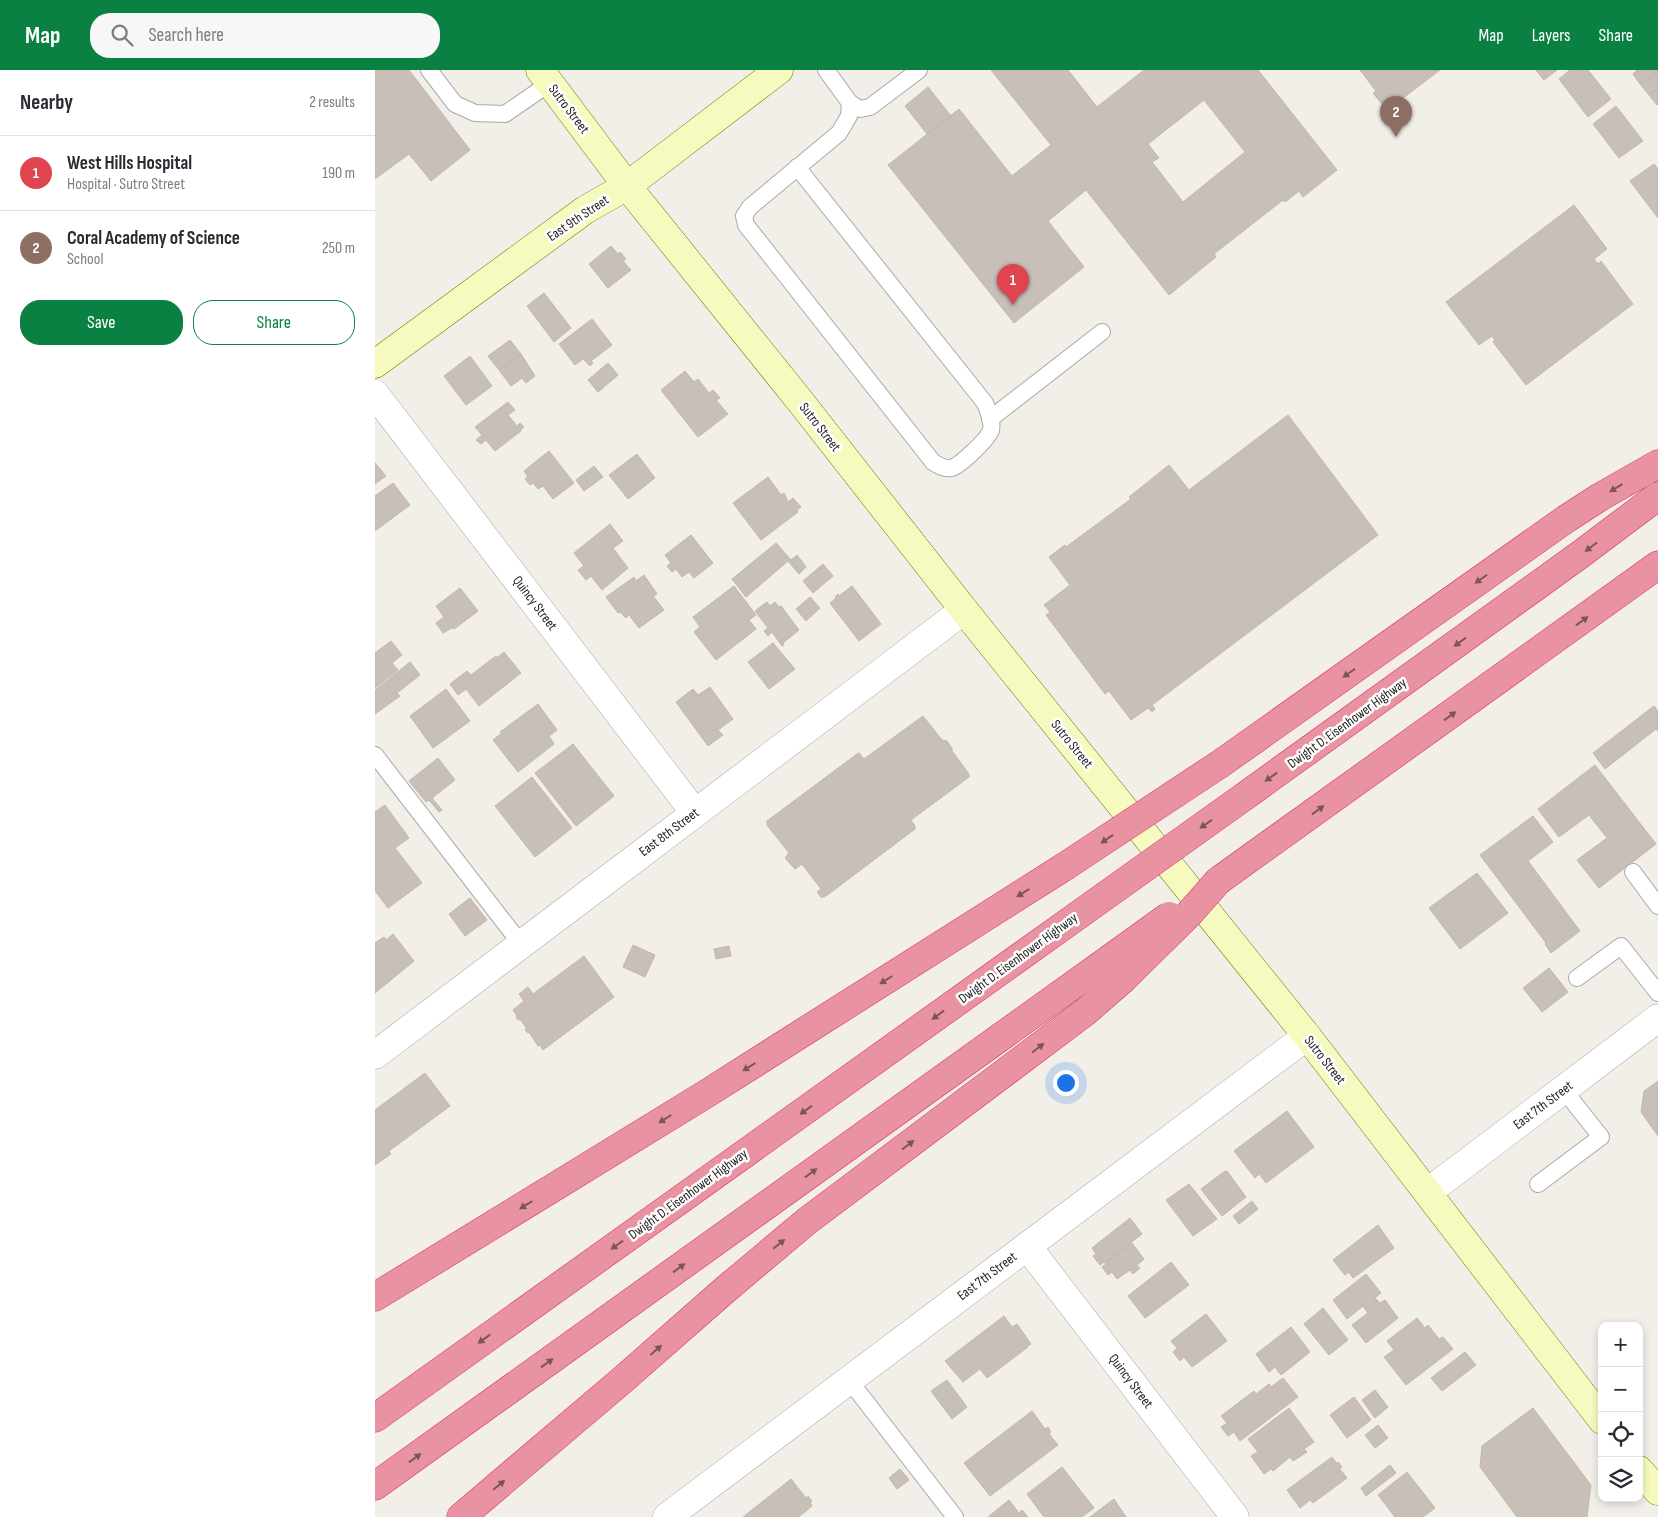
<!DOCTYPE html>
<meta charset="utf-8">
<style>
body{margin:0;font-family:"Sofia Sans Condensed",sans-serif;background:#f7f7f7;color:#2b2b33}
.controls{position:absolute;right:15px;bottom:15px;display:grid;overflow:hidden;border-radius:10px;box-shadow:0 2px 8px #0003}
.controls button{width:45px;height:45px;display:grid;place-items:center;padding:0;border:0;border-bottom:1px solid #e1e1e2;background:#fff;color:#2b2b33;font:25px sans-serif}
.you{position:absolute;left:690px;top:1012px;width:18px;height:18px;margin:-12px;border:4px solid #fff;border-radius:50%;background:#1a73e8;box-shadow:0 0 0 8px #1a73e833}
.badge{display:grid;place-items:center;width:32px;height:32px;border-radius:50%;background:#0b8043;color:#fff;font-size:16px;font-weight:700}
.pin{position:absolute;translate:-50% -41px;filter:drop-shadow(0 1px 2px #0008)}
.pin::after{content:'';position:absolute;top:26px;width:18px;height:15px;background:inherit;clip-path:polygon(0 0,100% 0,50% 100%)}
.list{margin:0;padding:0;list-style:none}
h2{display:flex;justify-content:space-between;align-items:center;height:65px;margin:0;padding:0 20px;font-size:21px}
h2 small{font-size:16px;font-weight:400;color:#7c7c81}
.list li{display:grid;grid-template-columns:32px 1fr auto;gap:15px;align-items:center;box-sizing:border-box;height:75px;padding:0 20px;border-top:1px solid #e1e1e2}
.list b{display:block;font-size:19px;white-space:nowrap}
.list p{margin:0;font-size:16px;white-space:nowrap;color:#7c7c81}
.list em{font-size:16px;font-style:normal;color:#7c7c81}
.actions{display:flex;gap:10px;padding:15px 20px}
.actions a{flex:1;padding:11px 0;border:1px solid #0b8043;border-radius:20px;text-align:center;font-size:18px;color:#0b8043}
.actions .main{background:#0b8043;color:#fff}
.icon{flex:none;width:28px;height:28px;fill:none;stroke:currentColor;stroke-width:2;stroke-linecap:round;stroke-linejoin:round}
.map{position:relative;flex:none;width:1283px;height:1447px;overflow:hidden}
header{display:flex;align-items:center;gap:30px;box-sizing:border-box;height:70px;padding:0 25px;background:#0b8043;color:#fff}
header strong{font-size:24px}
nav{display:flex;gap:28px;margin-inline-start:auto;font-size:18px}
.search{width:350px;height:45px;background:#f7f7f7;display:flex;align-items:center;gap:12px;box-sizing:border-box;padding:0 18px;border-radius:20px;color:#7c7c81;font-size:19px}
main{display:flex}
aside{flex:1;background:#fff}
.map>svg:first-child{display:block}
.building{fill:#c7bfb8;stroke:#c4b6ab;fill-rule:evenodd}
.lines{fill:none;stroke-linecap:round;stroke-linejoin:round}
.lane-casing{stroke:#a9a9a9;stroke-width:18}
.street-casing{stroke:#a9a9a9;stroke-width:29}
.secondary-casing{stroke:#707d05;stroke-width:29}
.highway-casing{stroke:#dc2a67;stroke-width:29}
.lane{stroke:#fff;stroke-width:16}
.street{stroke:#fff;stroke-width:28}
.secondary{stroke:#f7fabf;stroke-width:28}
.highway{stroke:#e892a2;stroke-width:28}
.highway-bridge-casing{stroke:#dc2a67;stroke-width:29;stroke-linecap:butt}
.highway-bridge{stroke:#e892a2;stroke-width:28}
.oneway{fill:#7b545c}
.labels{text-anchor:middle;dominant-baseline:central;stroke-width:5;stroke-linejoin:round;paint-order:stroke}
.street-label{font-size:14px;fill:#222;stroke:#fff}
</style>
<header>
<strong>Map</strong>
<div class="search"><svg class="icon" aria-label="search" viewBox="0 0 24 24"><circle cx="10" cy="10" r="6"/><path d="M15 15l6 6"/></svg>Search here</div>
<nav><a>Map</a><a>Layers</a><a>Share</a></nav>
</header>
<main>
<aside>
<h2>Nearby<small>2 results</small></h2>
<ul class="list">
<li><span class="badge" style="background:#e0444e">1</span><div><b>West Hills Hospital</b><p>Hospital · Sutro Street</p></div><em>190 m</em></li>
<li><span class="badge" style="background:#8d6e63">2</span><div><b>Coral Academy of Science</b><p>School</p></div><em>250 m</em></li>
</ul>
<div class="actions"><a class="main">Save</a><a>Share</a></div>
</aside>
<div class="map">
<svg width="1283" height="1447" viewBox="0 0 1283 1447">
<rect width="100%" height="100%" fill="#f2efe9"/>
<g class="building">
<polygon points="0,0 34,0 95,80 56,111 34,84 0,109"/>
<path d="M616,0H693L722,37L769,0H883L962,100L928,127L924,121L910,132L908,130L839,184L841,187L794,225L711,120L673,151L709,197L639,253L513,95L584,39L637,106L676,75ZM829,30L870,82L808,132L777,92L784,88L773,74Z"/>
<polygon points="985,0 1065,0 1020,34 1019,33 1011,39 998,23 1001,21"/>
<polygon points="1161,0 1182,0 1169,10"/>
<polygon points="1195,0 1213,0 1236,29 1213,47 1184,9"/>
<polygon points="1262,0 1283,0 1283,1 1265,14 1258,4"/>
<polygon points="1283,1 1283,18 1274,25 1265,14"/>
<polygon points="553,17 576,46 552,64 530,36"/>
<polygon points="1283,18 1283,34 1282,35 1274,25"/>
<polygon points="1241,36 1268,71 1244,88 1218,54"/>
<polygon points="1279,94 1283,99 1283,148 1255,111"/>
<polygon points="1199,135 1232,179 1219,189 1223,194 1226,191 1258,234 1151,315 1118,272 1120,270 1117,266 1104,275 1071,232"/>
<polygon points="236,176 243,184 245,182 251,189 248,191 256,200 233,218 214,194"/>
<polygon points="169,223 196,258 179,272 152,236"/>
<polygon points="217,249 237,275 216,291 218,293 215,296 208,289 200,295 184,274"/>
<polygon points="135,270 146,284 124,300 113,286"/>
<polygon points="146,284 160,306 151,313 147,308 136,316 124,300"/>
<polygon points="95,286 117,316 91,335 69,306"/>
<polygon points="233,293 243,305 223,322 213,310"/>
<polygon points="310,301 319,312 323,309 334,323 338,320 345,328 341,330 353,344 323,367 286,320"/>
<polygon points="133,332 140,340 133,345 142,356 145,353 149,357 145,360 146,361 120,381 111,370 106,374 101,370 107,365 100,357"/>
<polygon points="913,345 1003,465 777,635 780,639 777,642 773,638 756,650 734,621 730,624 671,545 675,542 669,535 695,515 674,487 690,475 691,477 756,429 754,427 794,395 814,420"/>
<polygon points="174,381 199,413 178,429 168,416 163,419 158,413 155,415 150,409 153,407 149,401"/>
<polygon points="262,384 280,408 253,429 234,405"/>
<polygon points="0,393 11,406 0,414"/>
<polygon points="219,396 228,407 209,421 201,410"/>
<polygon points="393,407 406,425 409,423 413,432 418,428 426,437 422,440 423,442 386,470 358,433"/>
<polygon points="18,413 35,435 0,461 0,426"/>
<polygon points="235,454 248,471 238,478 253,498 227,520 216,506 211,510 203,500 209,496 199,483"/>
<polygon points="316,465 338,493 319,508 314,502 307,507 301,499 297,502 292,496 296,493 290,485"/>
<polygon points="401,473 416,490 422,485 431,497 424,504 413,491 371,527 357,509"/>
<polygon points="448,494 458,506 438,523 428,511"/>
<polygon points="269,505 282,524 278,526 289,540 264,558 254,545 251,548 245,542 243,543 231,527 259,507 261,511"/>
<polygon points="359,516 381,545 374,550 381,559 341,590 319,562 325,557 318,547"/>
<polygon points="477,516 506,554 484,571 455,533 461,528 460,527 463,524 464,526"/>
<polygon points="85,518 103,541 79,559 77,558 68,563 61,553 69,547 61,536"/>
<polygon points="435,527 445,538 431,551 421,539"/>
<polygon points="392,532 395,536 400,532 404,537 406,536 424,560 408,573 409,575 407,576 397,562 393,566 389,561 393,558 380,541"/>
<polygon points="16,571 27,585 17,593 23,600 0,618 0,583"/>
<polygon points="398,573 420,599 394,619 373,592"/>
<polygon points="129,582 146,603 104,636 91,619 83,625 75,614 92,601 96,605 121,586 122,588"/>
<polygon points="35,592 45,605 22,623 25,626 0,644 0,620"/>
<polygon points="335,617 358,649 343,660 348,665 333,676 301,632 318,619 323,625"/>
<polygon points="71,619 95,651 58,678 35,646"/>
<polygon points="163,634 182,660 174,666 179,674 143,702 118,670 127,663 125,662"/>
<polygon points="1279,636 1283,641 1283,661 1281,659 1230,699 1218,683"/>
<polygon points="548,646 567,670 572,671 577,678 577,681 594,704 594,707 536,750 540,756 540,759 455,823 449,827 446,827 442,822 446,819 427,794 420,799 410,788 414,783 392,755 392,751 482,684 484,683 489,689"/>
<polygon points="198,674 239,726 201,756 160,703"/>
<polygon points="63,688 80,710 57,728 67,740 64,742 54,730 51,732 34,711"/>
<polygon points="1220,695 1281,774 1224,818 1202,790 1232,768 1214,745 1184,767 1163,739"/>
<polygon points="157,707 197,758 160,787 120,736"/>
<polygon points="10,735 34,768 20,778 47,813 13,838 0,821 0,742"/>
<polygon points="1158,746 1178,772 1153,791 1205,861 1176,883 1170,874 1171,873 1105,785"/>
<polygon points="1102,803 1133,843 1085,879 1054,838"/>
<polygon points="95,828 112,850 90,866 74,844"/>
<polygon points="18,864 39,891 0,923 0,873 9,867 11,870"/>
<polygon points="258,875 280,885 270,907 248,897"/>
<polygon points="354,876 356,886 341,889 339,879"/>
<polygon points="209,886 239,927 168,980 165,975 163,976 154,962 153,963 150,960 152,959 145,949 143,950 141,947 142,946 138,940 149,931 144,924 153,917 158,924"/>
<polygon points="1174,898 1193,922 1167,942 1148,918"/>
<polygon points="50,1003 75,1036 14,1081 16,1084 0,1095 0,1040"/>
<polygon points="1283,1011 1283,1066 1266,1042 1269,1021"/>
<polygon points="912,1041 939,1077 891,1113 884,1104 880,1108 859,1081"/>
<polygon points="850,1101 851,1102 852,1101 871,1127 847,1146 826,1119"/>
<polygon points="814,1114 842,1149 818,1166 791,1130"/>
<polygon points="877,1131 883,1139 864,1154 858,1146"/>
<polygon points="755,1148 767,1164 730,1193 729,1192 725,1195 718,1186 721,1184 717,1178"/>
<polygon points="1003,1155 1019,1178 978,1208 974,1202 970,1205 958,1190"/>
<polygon points="757,1173 769,1189 762,1195 765,1198 758,1204 755,1200 742,1209 737,1202 733,1205 727,1197 731,1194 730,1193"/>
<polygon points="796,1192 814,1215 770,1248 753,1226"/>
<polygon points="991,1204 1006,1223 1000,1228 1002,1230 990,1239 988,1236 972,1249 958,1230"/>
<polygon points="1002,1230 1005,1233 1010,1230 1023,1248 991,1273 977,1255 993,1243 990,1239"/>
<polygon points="948,1238 973,1270 954,1285 929,1254"/>
<polygon points="831,1244 852,1271 817,1297 809,1287 805,1291 798,1282 802,1278 796,1271"/>
<polygon points="629,1246 637,1257 642,1254 656,1274 652,1276 653,1277 612,1308 605,1299 588,1312 570,1291"/>
<polygon points="1042,1248 1050,1258 1053,1255 1064,1269 1068,1267 1078,1279 1031,1315 1009,1287 1019,1280 1012,1271"/>
<polygon points="916,1257 935,1282 906,1305 900,1297 894,1302 881,1284"/>
<polygon points="1090,1282 1101,1295 1067,1321 1056,1308"/>
<polygon points="908,1308 923,1327 865,1371 859,1362 853,1366 846,1357 852,1353 846,1346 879,1321 881,1324 894,1314 896,1317"/>
<polygon points="572,1310 592,1337 577,1349 556,1321"/>
<polygon points="1000,1320 1013,1337 1000,1348 987,1330"/>
<polygon points="979,1327 996,1350 972,1368 955,1345"/>
<polygon points="914,1338 939,1372 929,1379 932,1382 918,1391 915,1387 898,1401 896,1399 889,1404 876,1386 883,1382 873,1369"/>
<polygon points="1158,1338 1216,1415 1212,1447 1142,1447 1105,1397 1107,1376"/>
<polygon points="657,1341 670,1359 673,1357 676,1362 674,1364 683,1375 615,1426 589,1393"/>
<polygon points="1003,1355 1013,1368 1000,1378 990,1365"/>
<polygon points="957,1387 962,1394 963,1392 967,1397 964,1398 972,1408 938,1433 935,1430 925,1438 912,1420"/>
<polygon points="1015,1395 1021,1403 991,1426 986,1418"/>
<polygon points="687,1397 719,1438 707,1447 669,1447 652,1424"/>
<polygon points="525,1399 534,1410 522,1419 514,1408"/>
<polygon points="1032,1402 1060,1438 1048,1447 1020,1447 1003,1425"/>
<polygon points="416,1409 431,1428 433,1426 437,1431 435,1432 437,1436 431,1441 423,1447 368,1447"/>
<polygon points="739,1429 751,1447 715,1447"/>
<polygon points="634,1430 644,1443 647,1440 653,1447 613,1447"/>
</g>
<g class="lines">
<g class="lane-casing">
<g id="lane">
<polyline points="54,0 80,34 100,43 130,44 175,13"/>
<polyline points="451,0 475,33 485,39 495,37 544,0"/>
<path d="M422,97L610,333C613,341 618,351 616,360C613,369 585,396 576,398C569,399 564,396 558,392L371,155L369,146L375,137L464,63L474,46L475,33"/>
<polyline points="615,349 727,262"/>
<polyline points="0,685 146,874"/>
<polyline points="1258,802 1283,836"/>
<polyline points="1202,908 1246,876 1283,923"/>
<polyline points="1163,1114 1226,1067 1188,1019"/>
<polyline points="474,1310 580,1447"/>
</g>
</g>
<g class="street-casing">
<g id="street">
<polyline points="0,324 320,743"/>
<polyline points="0,985 589,540"/>
<polyline points="1053,1122 1283,948"/>
<polyline points="652,1176 860,1447"/>
<polyline points="292,1447 932,966"/>
</g>
</g>
<g class="secondary-casing">
<g id="secondary">
<polyline points="165,0 252,116 425,331 589,540 932,966 1227,1350"/>
<polyline points="0,294 210,140 252,116 404,0"/>
<polyline points="1264,1400 1283,1421"/>
</g>
</g>
<g class="highway-casing">
<g id="highway">
<polyline points="845,694 1191,449 1225,427 1283,394"/>
<polyline points="870,726 1206,484 1283,426"/>
<polyline points="843,811 1283,495"/>
<polyline points="0,1227 331,1024 689,797"/>
<polyline points="0,1348 702,846"/>
<polyline points="0,1416 733,890"/>
<polyline points="86,1447 245,1312 351,1219 432,1151 709,943 747,910"/>
</g>
</g>
<use href="#lane" class="lane"/>
<use href="#street" class="street"/>
<use href="#secondary" class="secondary"/>
<use href="#highway" class="highway"/>
<g class="highway-bridge-casing">
<g id="highway-bridge">
<polyline points="689,797 845,694"/>
<polyline points="702,846 870,726"/>
<polyline points="733,890 794,846"/>
<polyline points="747,910 814,844 843,811"/>
</g>
</g>
<use href="#highway-bridge" class="highway-bridge"/>
</g>
<defs><path id="oneway-solid" d="M-6-.8H1V-3.2L6.5 0L1 3.2V.8H-6Z" transform="scale(1.25)"/></defs>
<g class="oneway">
<use href="#oneway-solid" transform="translate(1241 418) rotate(149)"/>
<use href="#oneway-solid" transform="translate(1216 477) rotate(143)"/>
<use href="#oneway-solid" transform="translate(1106 509) rotate(145)"/>
<use href="#oneway-solid" transform="translate(1207 551) rotate(-36)"/>
<use href="#oneway-solid" transform="translate(1085 572) rotate(144)"/>
<use href="#oneway-solid" transform="translate(974 603) rotate(145)"/>
<use href="#oneway-solid" transform="translate(1075 646) rotate(-36)"/>
<use href="#oneway-solid" transform="translate(896 707) rotate(144)"/>
<use href="#oneway-solid" transform="translate(943 740) rotate(-36)"/>
<use href="#oneway-solid" transform="translate(831 754) rotate(145)"/>
<use href="#oneway-solid" transform="translate(732 769) rotate(146)"/>
<use href="#oneway-solid" transform="translate(648 823) rotate(148)"/>
<use href="#oneway-solid" transform="translate(511 910) rotate(148)"/>
<use href="#oneway-solid" transform="translate(563 945) rotate(144)"/>
<use href="#oneway-solid" transform="translate(663 978) rotate(-37)"/>
<use href="#oneway-solid" transform="translate(374 997) rotate(148)"/>
<use href="#oneway-solid" transform="translate(431 1040) rotate(144)"/>
<use href="#oneway-solid" transform="translate(290 1049) rotate(148)"/>
<use href="#oneway-solid" transform="translate(533 1075) rotate(-37)"/>
<use href="#oneway-solid" transform="translate(436 1103) rotate(-36)"/>
<use href="#oneway-solid" transform="translate(151 1135) rotate(148)"/>
<use href="#oneway-solid" transform="translate(404 1174) rotate(-39)"/>
<use href="#oneway-solid" transform="translate(242 1175) rotate(144)"/>
<use href="#oneway-solid" transform="translate(304 1198) rotate(-36)"/>
<use href="#oneway-solid" transform="translate(109 1269) rotate(144)"/>
<use href="#oneway-solid" transform="translate(281 1280) rotate(-41)"/>
<use href="#oneway-solid" transform="translate(172 1293) rotate(-36)"/>
<use href="#oneway-solid" transform="translate(40 1388) rotate(-36)"/>
<use href="#oneway-solid" transform="translate(124 1415) rotate(-40)"/>
</g>
<g class="labels">
<g class="street-label">
<text transform="translate(194 39) rotate(53)">Sutro Street</text>
<text transform="translate(203 148) rotate(-34)">East 9th Street</text>
<text transform="translate(445 357) rotate(52)">Sutro Street</text>
<text transform="translate(160 533) rotate(53)">Quincy Street</text>
<text transform="translate(972 653) rotate(-36)">Dwight D. Eisenhower Highway</text>
<text transform="translate(697 674) rotate(51)">Sutro Street</text>
<text transform="translate(294 762) rotate(-37)">East 8th Street</text>
<text transform="translate(643 888) rotate(-36)">Dwight D. Eisenhower Highway</text>
<text transform="translate(950 990) rotate(52)">Sutro Street</text>
<text transform="translate(1168 1035) rotate(-37)">East 7th Street</text>
<text transform="translate(313 1124) rotate(-36)">Dwight D. Eisenhower Highway</text>
<text transform="translate(612 1206) rotate(-37)">East 7th Street</text>
<text transform="translate(756 1311) rotate(53)">Quincy Street</text>
</g>
</g>
</svg>
<div class="controls">
<button>+</button>
<button>−</button>
<button><svg class="icon" aria-label="locate" viewBox="0 0 24 24"><circle cx="12" cy="12" r="6"/><path d="M12 2v4M12 18v4M2 12h4M18 12h4"/></svg></button>
<button><svg class="icon" aria-label="layers" viewBox="0 0 24 24"><path d="M12 4l9 5-9 5-9-5zM3 14l9 5 9-5"/></svg></button>
</div>
<div class="you"></div>
<div class="pin badge" style="left:638px;top:235px;background:#e0444e">1</div>
<div class="pin badge" style="left:1021px;top:67px;background:#8d6e63">2</div>
</div>
</main>
